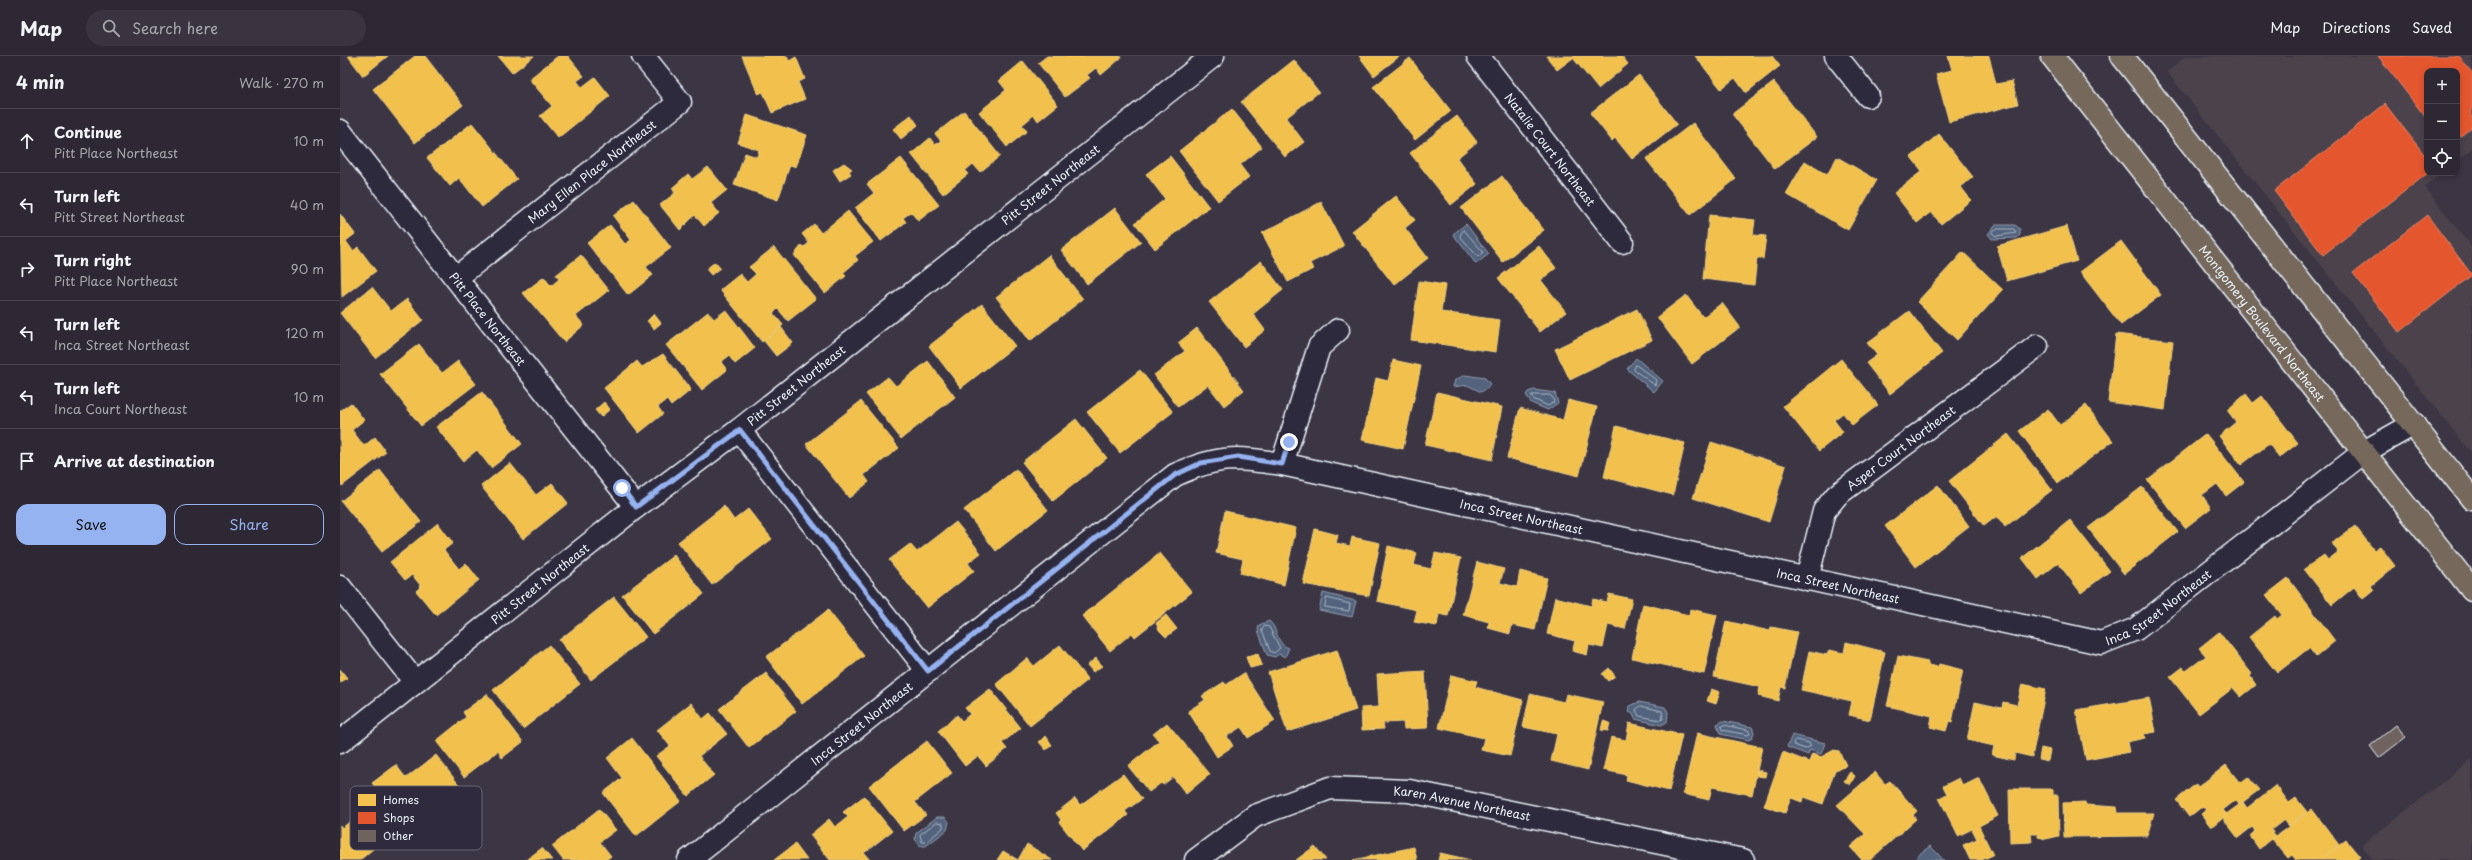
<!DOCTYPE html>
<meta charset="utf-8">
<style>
body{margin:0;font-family:"Playpen Sans",sans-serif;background:#39343f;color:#f1f3f6}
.controls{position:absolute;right:12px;top:12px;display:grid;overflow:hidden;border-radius:8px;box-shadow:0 2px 6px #0003}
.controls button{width:36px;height:36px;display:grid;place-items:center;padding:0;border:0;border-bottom:1px solid #48444e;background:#2d2833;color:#f1f3f6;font:20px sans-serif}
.stop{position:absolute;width:12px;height:12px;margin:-9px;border:3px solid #95b2f1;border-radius:50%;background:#fff}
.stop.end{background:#95b2f1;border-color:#fff;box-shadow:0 1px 4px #0008}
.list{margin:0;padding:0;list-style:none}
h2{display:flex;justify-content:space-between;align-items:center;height:52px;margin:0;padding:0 16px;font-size:17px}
h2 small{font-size:13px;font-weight:400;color:#a7a6ac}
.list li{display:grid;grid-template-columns:26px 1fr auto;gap:12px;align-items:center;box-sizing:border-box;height:64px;padding:0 16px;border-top:1px solid #48444e}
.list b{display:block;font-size:15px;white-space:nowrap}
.list p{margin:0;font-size:13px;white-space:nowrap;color:#a7a6ac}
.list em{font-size:13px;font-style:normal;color:#a7a6ac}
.actions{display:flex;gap:8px;padding:12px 16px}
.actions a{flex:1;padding:9px 0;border:1px solid #95b2f1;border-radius:12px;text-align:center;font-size:14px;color:#95b2f1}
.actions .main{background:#95b2f1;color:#111}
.icon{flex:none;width:22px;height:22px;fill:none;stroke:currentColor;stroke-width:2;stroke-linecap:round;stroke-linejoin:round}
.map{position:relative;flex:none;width:2132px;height:804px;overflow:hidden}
header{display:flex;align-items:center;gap:24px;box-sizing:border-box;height:56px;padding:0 20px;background:#2d2833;border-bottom:1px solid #48444e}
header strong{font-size:19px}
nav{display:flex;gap:22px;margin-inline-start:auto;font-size:14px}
.search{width:280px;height:36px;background:#39343f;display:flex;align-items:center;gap:10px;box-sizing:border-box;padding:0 14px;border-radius:22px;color:#a7a6ac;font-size:15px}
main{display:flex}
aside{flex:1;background:#2d2833}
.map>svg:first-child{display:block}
.built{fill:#4b434c}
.water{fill:#53637d;stroke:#8f9cae}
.homes{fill:#f2c14e;stroke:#efcf81}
.shops{fill:#e4572e;stroke:#e5856b}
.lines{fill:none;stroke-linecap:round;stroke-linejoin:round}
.shore{stroke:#acb8c7;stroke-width:1}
.building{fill:#6f635e;stroke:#e8f1f8}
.street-casing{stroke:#e8f1f8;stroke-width:25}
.primary-casing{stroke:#e8f1f8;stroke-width:25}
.street{stroke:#2f2a3d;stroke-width:22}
.primary{stroke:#76695c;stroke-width:22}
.route{stroke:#95b2f1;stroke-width:5}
.labels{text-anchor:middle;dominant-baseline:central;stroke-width:4;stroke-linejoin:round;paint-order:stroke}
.street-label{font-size:12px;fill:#e8f1f8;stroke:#2f2a3d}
.key{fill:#2f2a3d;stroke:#666675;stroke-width:1}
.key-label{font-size:11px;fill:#e8f1f8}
</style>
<header>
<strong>Map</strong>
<div class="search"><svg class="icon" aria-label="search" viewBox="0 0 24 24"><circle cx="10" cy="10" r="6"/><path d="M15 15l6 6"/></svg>Search here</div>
<nav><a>Map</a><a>Directions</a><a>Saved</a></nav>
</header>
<main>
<aside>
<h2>4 min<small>Walk · 270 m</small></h2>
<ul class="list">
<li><svg class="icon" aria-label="ahead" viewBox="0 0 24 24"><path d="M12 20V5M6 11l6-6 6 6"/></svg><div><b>Continue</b><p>Pitt Place Northeast</p></div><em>10 m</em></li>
<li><svg class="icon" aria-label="left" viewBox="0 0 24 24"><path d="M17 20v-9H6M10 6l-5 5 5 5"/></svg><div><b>Turn left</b><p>Pitt Street Northeast</p></div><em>40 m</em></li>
<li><svg class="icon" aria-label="right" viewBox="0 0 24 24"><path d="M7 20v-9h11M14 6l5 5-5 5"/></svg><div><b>Turn right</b><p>Pitt Place Northeast</p></div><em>90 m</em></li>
<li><svg class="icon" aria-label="left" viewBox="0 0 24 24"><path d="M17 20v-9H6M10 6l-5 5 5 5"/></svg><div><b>Turn left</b><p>Inca Street Northeast</p></div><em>120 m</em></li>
<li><svg class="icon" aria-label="left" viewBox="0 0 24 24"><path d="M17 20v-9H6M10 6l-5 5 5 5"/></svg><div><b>Turn left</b><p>Inca Court Northeast</p></div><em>10 m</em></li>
<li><svg class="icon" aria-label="arrive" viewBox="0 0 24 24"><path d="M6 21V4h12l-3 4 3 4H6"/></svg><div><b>Arrive at destination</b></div></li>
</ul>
<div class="actions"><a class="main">Save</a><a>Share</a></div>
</aside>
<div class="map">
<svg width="2132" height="804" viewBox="0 0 2132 804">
<rect width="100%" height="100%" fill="#3c3544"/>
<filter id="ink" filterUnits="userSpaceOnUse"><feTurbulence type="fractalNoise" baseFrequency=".025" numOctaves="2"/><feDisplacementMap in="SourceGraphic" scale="8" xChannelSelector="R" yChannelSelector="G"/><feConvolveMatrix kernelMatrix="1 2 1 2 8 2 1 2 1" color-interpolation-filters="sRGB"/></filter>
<g filter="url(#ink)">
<g class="built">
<polygon points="1846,0 2132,0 2132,93 2117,105 2117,15 2087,15 2087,117 2102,117 2085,131 2132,192 2132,398 1827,16"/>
<polygon points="2132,703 2132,804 2033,804 2022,789"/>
</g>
<g class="water">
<polygon points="1126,168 1149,198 1136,208 1113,178"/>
<polygon points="1655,169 1675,169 1680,173 1680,179 1677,182 1652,183 1648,178"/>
<polygon points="1296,302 1323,325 1314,336 1287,313"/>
<polygon points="1125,319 1145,322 1150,328 1148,332 1141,336 1127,329 1113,331 1115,324"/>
<polygon points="1194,334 1215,337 1218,347 1208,354 1191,347 1186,339 1188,336"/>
<polygon points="983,537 1016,545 1012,561 979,554"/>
<path d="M929,565C939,573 935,588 949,592L945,601L939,598L935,601L927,599L918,574L919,569Z"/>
<polygon points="1299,646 1325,651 1328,656 1327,666 1321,669 1295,663 1293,658 1289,656 1290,650"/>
<polygon points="1383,665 1412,671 1414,676 1412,682 1409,684 1380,678 1377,668"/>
<polygon points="1452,679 1485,687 1481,698 1470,694 1468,699 1447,691"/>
<polygon points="597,761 605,761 609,766 607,774 586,790 580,790 575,783 576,777"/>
<polygon points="1590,790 1604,804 1577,804 1577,800"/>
</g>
<g class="homes">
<polygon points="8,0 48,0 23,20"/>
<polygon points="75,0 85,0 123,49 75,87 33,33"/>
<polygon points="158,0 194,0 172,17"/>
<polygon points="218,0 228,0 244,20 237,25 242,31 255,21 270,40 218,82 200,60 212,50 189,23"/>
<polygon points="402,0 447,0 449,5 456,1 465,23 458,26 465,43 432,57 423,36 418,38"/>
<polygon points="707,0 780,0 781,2 761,19 756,12 747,19 750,22 725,41 698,7"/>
<polygon points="1019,0 1060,0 1034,20"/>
<polygon points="1206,0 1282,0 1288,8 1258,33 1233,2 1217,14"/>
<polygon points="1355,0 1432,0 1440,10 1406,37 1395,22 1381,33"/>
<polygon points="1608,0 1649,0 1656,28 1672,25 1678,48 1609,66 1596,18 1612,14"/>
<polygon points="1070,2 1111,55 1075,84 1033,31"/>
<polygon points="954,4 979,36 946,62 964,86 945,101 901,46"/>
<polygon points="683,5 718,49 698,65 694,59 682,69 687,75 667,91 639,56 666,34 659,25"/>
<polygon points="1299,19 1337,68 1292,103 1275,82 1272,85 1250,57"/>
<polygon points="1434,26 1477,81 1435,113 1392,58"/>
<polygon points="892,53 922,91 900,109 909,121 878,145 839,95"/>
<polygon points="624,55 660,100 640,116 633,108 625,115 628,118 603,138 571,98 590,82 595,89 601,85 595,78"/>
<polygon points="407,59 467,79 456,111 450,109 438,144 394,129 405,97 417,101 419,94 398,87"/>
<polygon points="571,59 578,69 561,83 553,73"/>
<polygon points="1117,60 1137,86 1117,102 1137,128 1111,149 1070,97"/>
<polygon points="132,67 177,123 142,151 119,122 110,130 87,102"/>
<polygon points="1353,67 1396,123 1350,159 1306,103"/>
<polygon points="1599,78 1633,121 1621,131 1631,144 1601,168 1591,156 1577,167 1554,137 1582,115 1571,101"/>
<polygon points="830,100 869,151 815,193 795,167 825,143 806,118"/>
<polygon points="1497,101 1537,124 1508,174 1446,138 1465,105 1487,119"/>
<polygon points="561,102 599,149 578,165 571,156 563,162 566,166 541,185 515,152 534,137 527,128"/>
<polygon points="504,107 512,113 509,115 511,118 500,125 493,114"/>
<polygon points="368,111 387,134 371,147 379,157 364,170 355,159 340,174 320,149 335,137 332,132 348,118 352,123"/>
<polygon points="1162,120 1204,174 1163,206 1121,152"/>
<polygon points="1056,140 1075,164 1065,172 1088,202 1054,229 1012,175"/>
<polygon points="294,144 331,192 306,211 313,219 288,239 247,187 270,169 285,188 291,184 273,160"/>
<polygon points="981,146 1004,190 970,207 973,213 948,226 922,177"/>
<polygon points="775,152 801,186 747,228 721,194"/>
<polygon points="508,155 533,186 515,200 518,204 503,217 506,220 485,237 454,199 462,189 464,191 469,187 462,178 474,168 481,177"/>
<polygon points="0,158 15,178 6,185 13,195 18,191 36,215 2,241"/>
<polygon points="1369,159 1415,164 1413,179 1426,180 1423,203 1417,202 1414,229 1363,223"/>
<polygon points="1727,170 1737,205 1667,225 1657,190"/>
<polygon points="1781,185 1821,239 1781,269 1740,216"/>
<polygon points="1199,190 1216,212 1201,224 1226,256 1200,276 1158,222"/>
<polygon points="434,191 476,243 448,265 438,253 433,257 443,269 422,286 380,234 400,218 407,226 416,218 409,211"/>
<polygon points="1623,196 1663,234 1617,284 1577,246"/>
<polygon points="241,199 269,234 236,260 244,269 224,286 183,237 204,221 211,230 219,223 216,219"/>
<polygon points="709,199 743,243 690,285 656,241"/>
<polygon points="921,205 943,234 913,258 925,274 904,291 869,246"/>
<polygon points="375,206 380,212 371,219 366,213"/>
<polygon points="1079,225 1105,229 1101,256 1160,264 1156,296 1071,284"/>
<polygon points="32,231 51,255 67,243 83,264 35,302 0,257"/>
<polygon points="1346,239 1363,261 1382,247 1400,271 1352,308 1317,261"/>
<polygon points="642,248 675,290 621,332 589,290"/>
<polygon points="1297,253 1312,284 1230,324 1215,293"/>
<polygon points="386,254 415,292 395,308 389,300 381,306 387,314 362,334 326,289 368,256 374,263"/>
<polygon points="1569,255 1602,297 1550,338 1526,307 1537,299 1527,287"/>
<polygon points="314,258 321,267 314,273 307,265"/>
<polygon points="441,271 453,287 436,300 424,285"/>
<polygon points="857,272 904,334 884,350 868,329 838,351 814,319 845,295 838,287"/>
<polygon points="1776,278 1833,285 1825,354 1768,346"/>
<polygon points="79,288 102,317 118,305 136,328 81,370 40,318"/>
<polygon points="323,298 351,334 331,350 327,344 318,351 323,358 299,377 264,332 297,305 302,311"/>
<polygon points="1501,303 1538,349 1512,369 1503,357 1494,364 1503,376 1479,395 1443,350"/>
<polygon points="1053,304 1081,310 1063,393 1022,384 1036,322 1048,325"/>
<polygon points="588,305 615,341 561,383 526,338 548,321 556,330"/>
<polygon points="800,314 833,356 780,397 747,356"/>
<polygon points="142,336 182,388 151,412 137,394 123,405 96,371"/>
<polygon points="1097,336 1162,351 1152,404 1085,389"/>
<polygon points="1906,338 1913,347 1922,340 1958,387 1939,402 1929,388 1901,409 1879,380 1896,366 1887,354"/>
<polygon points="1228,344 1257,351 1239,420 1167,402 1180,352 1223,364"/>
<polygon points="521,345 559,392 524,419 529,426 509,442 466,388"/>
<polygon points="264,346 270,353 261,361 255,354"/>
<polygon points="11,347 24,364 12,374 24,390 35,381 46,396 2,430 0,427 0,355"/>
<polygon points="1746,349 1773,385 1718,427 1679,375 1708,353 1720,369"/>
<polygon points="736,363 767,402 713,445 682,406"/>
<polygon points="1276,370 1345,387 1333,439 1264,421"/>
<polygon points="1668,378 1712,434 1665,471 1657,460 1644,470 1609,425"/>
<polygon points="1866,378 1904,426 1886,440 1877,428 1862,439 1871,452 1845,472 1807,424"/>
<polygon points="1371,386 1446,410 1429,466 1353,442"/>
<polygon points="170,407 196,439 212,427 228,447 183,483 141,430"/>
<polygon points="676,413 708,454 656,495 624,454"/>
<polygon points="40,414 81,466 42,496 1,445"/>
<polygon points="1598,429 1629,470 1576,511 1545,470"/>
<polygon points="1802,431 1838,476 1784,518 1748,472"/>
<polygon points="384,450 394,464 408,453 432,483 372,529 338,486"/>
<polygon points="885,455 956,472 944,529 900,517 903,503 876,497"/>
<polygon points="1730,464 1770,515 1741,537 1718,507 1698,523 1682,502"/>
<polygon points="616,466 641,497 628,507 634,515 587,552 549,504 570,488 577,496"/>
<polygon points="98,467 113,487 104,494 119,513 126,507 139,524 96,559 76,535 81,530 72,519 65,524 50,506"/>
<polygon points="2015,470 2034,494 2040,490 2055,510 2031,530 2034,534 2023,543 2014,531 1992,549 1964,513 1984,499 1988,504 1998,496 1992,487"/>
<polygon points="975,473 998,479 996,487 1010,490 1012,481 1040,487 1029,540 963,528"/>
<polygon points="1048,490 1077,497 1074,509 1091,513 1095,497 1121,502 1108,560 1099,558 1097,570 1074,566 1077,554 1037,545"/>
<polygon points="820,497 852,536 795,581 792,577 770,595 742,560"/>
<polygon points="334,499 364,538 313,578 282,539"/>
<polygon points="1137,506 1164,513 1160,527 1177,531 1180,515 1207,522 1195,574 1172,569 1170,578 1148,572 1149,566 1123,559"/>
<polygon points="1948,522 1995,585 1976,601 1969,592 1937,617 1909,581 1935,560 1937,563 1942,559 1926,539"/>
<polygon points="1269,538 1292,543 1285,573 1268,569 1263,592 1249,589 1247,599 1232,595 1235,585 1207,578 1215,541 1251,550 1253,543 1267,546"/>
<polygon points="274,541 306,581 251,624 219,584"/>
<polygon points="1303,548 1349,559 1350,553 1377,559 1364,618 1292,602"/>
<polygon points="488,554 524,600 462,648 426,601"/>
<polygon points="826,559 837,573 826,581 819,574 816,567"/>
<polygon points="1386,565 1430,575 1431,571 1457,576 1445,632 1441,631 1438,645 1418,640 1420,631 1374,621"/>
<polygon points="1879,576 1912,618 1910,620 1916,629 1901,641 1893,632 1859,658 1830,621 1843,611 1846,615 1866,600 1859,592"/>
<polygon points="1506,586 1545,596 1530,664 1509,659 1512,645 1461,634 1469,595 1487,599 1489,594 1504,597"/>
<polygon points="209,589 240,628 183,673 153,634"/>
<polygon points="720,589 748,624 690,670 656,628 687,602 694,610"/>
<polygon points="997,594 1016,654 947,676 928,616"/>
<polygon points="918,598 922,609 910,612 906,601"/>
<polygon points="1558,600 1588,606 1588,609 1598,611 1599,608 1623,614 1612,666 1609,665 1606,675 1590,671 1592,660 1547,650"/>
<polygon points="756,602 762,610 753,616 747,609"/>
<polygon points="1269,612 1275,620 1268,625 1262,618"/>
<polygon points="0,613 7,622 0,627"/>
<polygon points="1085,615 1088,672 1064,673 1063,666 1043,667 1044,673 1022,674 1021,652 1039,651 1037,618"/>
<polygon points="426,617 456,655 409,692 379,653"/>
<polygon points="904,617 935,665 908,682 901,671 887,680 893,690 877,701 848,655 865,644 862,640 884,626 886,629"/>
<polygon points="1111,619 1137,625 1135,631 1183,644 1170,700 1141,694 1144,682 1099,672"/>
<polygon points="1682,628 1706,633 1692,701 1675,697 1674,704 1652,699 1654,690 1627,684 1635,646 1662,652 1663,646 1677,649"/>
<polygon points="650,633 681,672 662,687 667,693 646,710 638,700 625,710 598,675 617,659 622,665 630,658 625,652"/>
<polygon points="1371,633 1380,636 1376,648 1367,645"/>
<polygon points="147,638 183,686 162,702 158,695 124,721 96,685 126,661 123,656"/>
<polygon points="1190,638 1224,646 1226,638 1263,646 1248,714 1211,705 1217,678 1183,671"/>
<polygon points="1809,642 1816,676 1804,678 1805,682 1787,686 1789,696 1746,704 1736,654"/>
<polygon points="351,647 363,663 370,657 387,678 359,700 374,719 348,740 316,700 330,690 317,674"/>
<polygon points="1263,665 1270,667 1268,675 1261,674"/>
<polygon points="827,667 870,718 846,738 833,721 823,729 821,727 809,736 788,710 819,685 813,678"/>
<polygon points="1289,667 1342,679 1329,735 1286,724 1287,719 1263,714 1271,681 1286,684"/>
<polygon points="1357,677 1422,691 1412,739 1372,731 1369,744 1343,738"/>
<polygon points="706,680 712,689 706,694 699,686"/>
<polygon points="292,682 341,745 296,780 263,737 282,722 267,702"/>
<polygon points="587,685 612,717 575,746 586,759 564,775 529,730"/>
<polygon points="1701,692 1710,694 1708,705 1699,703"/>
<polygon points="1494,694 1499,695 1506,709 1504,711 1495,714 1483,748 1463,741 1462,746 1451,742 1445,757 1424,750 1443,696 1469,706 1472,698 1481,701"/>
<polygon points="96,699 120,730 66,772 32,727 56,709 66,722"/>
<polygon points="1886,709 1900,727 1908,721 1919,734 1899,749 1896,744 1883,754 1887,758 1871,771 1861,758 1866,754 1863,750 1849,761 1836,744 1856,728 1858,731"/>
<polygon points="1417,714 1426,716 1425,721 1417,720"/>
<polygon points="1510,716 1515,720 1510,729 1504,725"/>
<polygon points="1535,716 1545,728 1550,725 1577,755 1573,759 1576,763 1530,804 1522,804 1510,791 1525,778 1497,749"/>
<polygon points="783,718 802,743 785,755 788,759 742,795 719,766 721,764 716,757 735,742 740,749"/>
<polygon points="1619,722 1623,730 1639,722 1658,760 1639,770 1653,799 1642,804 1630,804 1623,789 1637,783 1632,773 1618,780 1599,742 1607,738 1603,730"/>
<polygon points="1936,729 1949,747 1956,742 1967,756 1949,770 1944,764 1931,774 1936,780 1919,793 1910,780 1915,775 1912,771 1898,782 1882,761 1903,746 1907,752"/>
<polygon points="1669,733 1713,733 1713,739 1718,739 1719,780 1706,783 1698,781 1698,778 1691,778 1692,786 1670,787"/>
<polygon points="524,740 552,775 524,797 530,804 490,804 470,779 489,763 495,771 508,761 503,756"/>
<polygon points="1745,746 1746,749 1777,751 1778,757 1814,757 1807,780 1724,781 1723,747"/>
<polygon points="31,749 53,776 20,804 0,804 0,769 2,772"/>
<polygon points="259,753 276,774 260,786 271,800 266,804 223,804 212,790"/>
<polygon points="1972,753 1999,789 1980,804 1956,804 1952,799 1948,802 1932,783"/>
<polygon points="2006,784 2020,801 2016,804 1980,804"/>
<polygon points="455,788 467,804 434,804"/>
<polygon points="687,788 712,804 657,804 663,795 678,804"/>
<polygon points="975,790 986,804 956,804"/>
<polygon points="1074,791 1077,804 1013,804"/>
<polygon points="202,792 212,804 186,804"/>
<polygon points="1100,797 1131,804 1098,804"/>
</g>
<g class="shops">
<polygon points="2038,0 2119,0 2132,17 2132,71 2117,83 2117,15 2087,15 2087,63"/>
<polygon points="2045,48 2087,102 2088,117 1983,199 1934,135"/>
<polygon points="2087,159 2132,219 2059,276 2013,217"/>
</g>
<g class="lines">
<g class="shore">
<polygon points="1656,173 1674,173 1676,177 1656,180 1652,177"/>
<polygon points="1124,174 1143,196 1138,201 1120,180"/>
<polygon points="1296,309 1316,324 1315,329 1294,314"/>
<polygon points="1192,339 1210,339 1213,342 1214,346 1208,350 1193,343"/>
<polygon points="987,542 1010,548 1009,555 985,551"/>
<polygon points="925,570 929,571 940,592 934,597 930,595 922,574"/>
<polygon points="1301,650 1322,655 1323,663 1320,664 1299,660 1296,654"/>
<polygon points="1384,669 1408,674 1410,678 1408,679 1382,674 1381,671"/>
<polygon points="1456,684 1469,687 1471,690 1465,693 1454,689 1453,687"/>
<polygon points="597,766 603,767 603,772 586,786 582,786 580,779"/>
</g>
</g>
<polygon class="building" points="2056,669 2066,681 2039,702 2030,690"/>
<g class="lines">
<g class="street-casing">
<g id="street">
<path id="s1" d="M1138,0L1282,186"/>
<polyline points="1496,0 1528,40"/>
<path id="s2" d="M0,75L296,451"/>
<path id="s3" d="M117,221L340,46L303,0"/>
<polyline points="399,374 588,615"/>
<polyline points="942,408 979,291 998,274"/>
<path id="s4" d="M1467,523L1484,455L1497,439L1697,290"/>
<polyline points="0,531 75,626"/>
<path id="s5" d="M0,686L296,451L399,374L873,0"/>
<path id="s6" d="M349,804L835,419C879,399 896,401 942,408L1761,587L1796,573L2024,396L2074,368"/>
<path id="s7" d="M856,804L915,760L990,732L1069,735L1403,804"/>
</g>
</g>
<g class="primary-casing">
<g id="primary">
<path id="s8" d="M1712,0L2132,534"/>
<polyline points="1782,0 2132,443"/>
</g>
</g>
<use href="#street" class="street"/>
<use href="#primary" class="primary"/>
</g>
</g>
<g class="lines" filter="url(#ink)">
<polyline class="route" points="282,432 296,451 400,374 588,615 835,419 861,407 898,401 942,408 949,386"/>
</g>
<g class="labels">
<g class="street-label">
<text stroke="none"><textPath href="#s1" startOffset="118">Natalie Court Northeast</textPath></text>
<text stroke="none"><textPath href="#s3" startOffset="171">Mary Ellen Place Northeast</textPath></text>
<text stroke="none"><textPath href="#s5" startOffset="903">Pitt Street Northeast</textPath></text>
<text stroke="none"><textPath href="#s2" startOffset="239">Pitt Place Northeast</textPath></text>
<text stroke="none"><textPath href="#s8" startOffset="340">Montgomery Boulevard Northeast</textPath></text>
<text stroke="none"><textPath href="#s5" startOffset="579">Pitt Street Northeast</textPath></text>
<text stroke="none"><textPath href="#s4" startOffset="170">Asper Court Northeast</textPath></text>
<text stroke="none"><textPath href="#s6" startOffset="975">Inca Street Northeast</textPath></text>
<text stroke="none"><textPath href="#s5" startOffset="255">Pitt Street Northeast</textPath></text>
<text stroke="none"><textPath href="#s6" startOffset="1299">Inca Street Northeast</textPath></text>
<text stroke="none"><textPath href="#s6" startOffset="1636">Inca Street Northeast</textPath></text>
<text stroke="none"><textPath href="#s6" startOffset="220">Inca Street Northeast</textPath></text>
<text stroke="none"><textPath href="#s7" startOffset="287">Karen Avenue Northeast</textPath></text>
</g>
</g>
<rect x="10" y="730" width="132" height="64" rx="6" class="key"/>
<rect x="18" y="738" width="18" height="12" fill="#f2c14e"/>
<rect x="18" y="756" width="18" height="12" fill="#e4572e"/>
<rect x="18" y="774" width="18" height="12" fill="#6f635e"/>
<g class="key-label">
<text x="43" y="748">Homes</text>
<text x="43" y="766">Shops</text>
<text x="43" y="784">Other</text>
</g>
</svg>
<div class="controls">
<button>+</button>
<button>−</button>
<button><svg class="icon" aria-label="locate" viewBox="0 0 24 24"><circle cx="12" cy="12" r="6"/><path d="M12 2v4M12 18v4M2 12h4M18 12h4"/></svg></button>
</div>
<div class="stop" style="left:282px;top:432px"></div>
<div class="stop end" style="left:949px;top:386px"></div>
</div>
</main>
